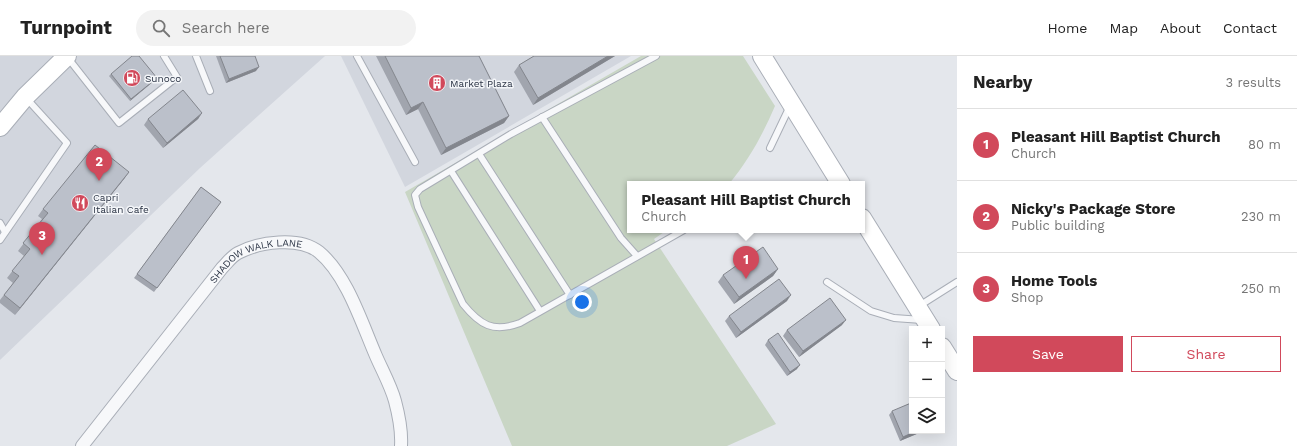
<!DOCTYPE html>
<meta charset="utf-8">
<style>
body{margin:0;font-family:"Work Sans",sans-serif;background:#f2f2f2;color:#222}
.controls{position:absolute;right:12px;bottom:12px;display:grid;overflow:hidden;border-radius:0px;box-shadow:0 4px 16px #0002}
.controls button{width:36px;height:36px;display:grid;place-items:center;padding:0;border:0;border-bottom:1px solid #e0e0e0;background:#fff;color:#222;font:20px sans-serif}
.you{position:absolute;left:582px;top:246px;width:14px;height:14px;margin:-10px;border:3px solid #fff;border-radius:50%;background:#1a73e8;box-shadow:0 0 0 6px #1a73e833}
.badge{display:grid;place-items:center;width:26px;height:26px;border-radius:50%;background:#d1495b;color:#fff;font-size:13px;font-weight:700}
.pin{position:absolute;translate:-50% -33px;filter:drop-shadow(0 1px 2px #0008)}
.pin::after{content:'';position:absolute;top:21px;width:14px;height:12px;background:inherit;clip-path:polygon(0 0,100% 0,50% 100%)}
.popup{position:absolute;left:627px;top:125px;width:238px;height:52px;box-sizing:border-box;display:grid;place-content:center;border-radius:0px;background:#fff;filter:drop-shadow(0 1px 3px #0005);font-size:13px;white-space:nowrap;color:#767676}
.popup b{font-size:15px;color:#222}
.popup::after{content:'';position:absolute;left:50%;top:100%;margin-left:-8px;border:8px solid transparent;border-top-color:#fff}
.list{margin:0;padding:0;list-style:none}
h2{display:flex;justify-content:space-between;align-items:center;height:52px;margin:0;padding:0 16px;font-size:17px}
h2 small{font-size:13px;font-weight:400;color:#767676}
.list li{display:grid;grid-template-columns:26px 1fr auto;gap:12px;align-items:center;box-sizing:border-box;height:72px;padding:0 16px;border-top:1px solid #e0e0e0}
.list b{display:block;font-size:15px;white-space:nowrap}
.list p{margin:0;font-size:13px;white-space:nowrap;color:#767676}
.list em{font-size:13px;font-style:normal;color:#767676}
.actions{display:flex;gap:8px;padding:12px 16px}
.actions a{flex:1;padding:9px 0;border:1px solid #d1495b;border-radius:0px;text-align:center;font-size:14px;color:#d1495b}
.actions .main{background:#d1495b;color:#fff}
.icon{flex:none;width:22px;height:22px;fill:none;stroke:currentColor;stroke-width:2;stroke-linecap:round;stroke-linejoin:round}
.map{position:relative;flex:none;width:957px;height:390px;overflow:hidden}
header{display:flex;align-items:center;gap:24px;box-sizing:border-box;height:56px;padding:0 20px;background:#fff;border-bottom:1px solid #e0e0e0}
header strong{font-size:19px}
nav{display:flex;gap:22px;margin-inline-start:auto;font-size:14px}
.search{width:280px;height:36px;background:#f2f2f2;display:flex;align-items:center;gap:10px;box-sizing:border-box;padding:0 14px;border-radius:22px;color:#767676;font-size:15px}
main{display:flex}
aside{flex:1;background:#fff}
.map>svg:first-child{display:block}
.built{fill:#d2d6de}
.green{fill:#c9d6c5}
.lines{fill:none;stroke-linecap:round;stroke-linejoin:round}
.service-casing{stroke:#a9aeb7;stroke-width:8}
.minor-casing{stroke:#a9aeb7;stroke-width:14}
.secondary-casing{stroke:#a9aeb7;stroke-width:20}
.service{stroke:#f7f8fa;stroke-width:6}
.minor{stroke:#f7f8fa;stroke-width:12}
.secondary{stroke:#fff;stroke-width:18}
.wall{fill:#a1a5ae}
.shaded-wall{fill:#83868d}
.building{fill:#bbc0ca;stroke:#83868d}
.labels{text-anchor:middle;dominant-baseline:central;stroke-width:3;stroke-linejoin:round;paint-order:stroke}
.poi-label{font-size:10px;fill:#2b3445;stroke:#f4f6f9;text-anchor:start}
.street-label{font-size:10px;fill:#2b3445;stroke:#f4f6f9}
</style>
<header>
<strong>Turnpoint</strong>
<div class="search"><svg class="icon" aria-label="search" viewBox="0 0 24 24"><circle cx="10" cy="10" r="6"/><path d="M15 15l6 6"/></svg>Search here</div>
<nav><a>Home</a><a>Map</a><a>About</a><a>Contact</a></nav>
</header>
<main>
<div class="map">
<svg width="957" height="390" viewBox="0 0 957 390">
<rect width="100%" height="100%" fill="#e4e7ec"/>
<g class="built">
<polygon points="0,0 325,0 200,112 0,304"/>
<polygon points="341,0 631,0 405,131"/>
</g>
<path class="green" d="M641,0H743L775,50C763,78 749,104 729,128H630V174H667L654,183L776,368L727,390H512L405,136Z"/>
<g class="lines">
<g class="service-casing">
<g id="service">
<polyline points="196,0 210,35"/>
<polyline points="357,0 415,106"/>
<path d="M656,0L511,78L420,133L415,139L418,151L463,248C480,269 493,277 520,267L684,174"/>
<polyline points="68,2 119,67 177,21 164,0"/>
<polyline points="542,61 621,182 637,200"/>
<polyline points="770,92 790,50"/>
<polyline points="479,98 570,239"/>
<polyline points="451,115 540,255"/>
<polyline points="0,167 5,176"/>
<polyline points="0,184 67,87 27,43"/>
<polyline points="827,226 871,255 894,262 922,264"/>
<polyline points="919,250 957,226"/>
</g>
</g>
<g class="minor-casing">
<g id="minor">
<path id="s1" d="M82,390L222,212C227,207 232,200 238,197C259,186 299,180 319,196C347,219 362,268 376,300C382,314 391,330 395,345C399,360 402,374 401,390"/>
</g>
</g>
<g class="secondary-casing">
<g id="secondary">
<polyline points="762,0 841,128"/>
<polyline points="0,71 25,41 67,0"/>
<polyline points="862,162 931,273"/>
<polyline points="942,291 957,315"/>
</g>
</g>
<use href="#service" class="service"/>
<use href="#minor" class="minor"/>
<use href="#secondary" class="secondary"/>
</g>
<g class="wall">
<polygon points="216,0 255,0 256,15 226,27"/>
<polygon points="376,0 479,0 509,60 504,67 441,99 418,53 406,59"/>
<polygon points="534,0 615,0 533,49 514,16 519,9"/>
<polygon points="111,18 157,22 155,24 130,45 109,20"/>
<polygon points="202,57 198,63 163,92 144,69 148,63"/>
<polygon points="129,116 124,123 15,259 0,247 0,244 13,227 7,222 24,200 18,195 42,163 38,160 43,153"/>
<polygon points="201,131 221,146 154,236 134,222"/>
<polygon points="778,213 773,220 734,248 718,226 723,219"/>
<polygon points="787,245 736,282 725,265 729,260"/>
<polygon points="842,269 799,301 783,280 787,274"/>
<polygon points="768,284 797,313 787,320 765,289"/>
<polygon points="892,355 912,375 920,375 919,377 900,385 889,359"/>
</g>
<g class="shaded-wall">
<polygon points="608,0 615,0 533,49 538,42"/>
<polygon points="259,11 256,15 226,27 229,23"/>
<polygon points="157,22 155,24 130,45 131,43"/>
<polygon points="423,46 418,53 406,59 411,52"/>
<polygon points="202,57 198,63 163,92 167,87"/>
<polygon points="509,60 504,67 441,99 446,92"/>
<polygon points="129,116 124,123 15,259 20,252"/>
<polygon points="778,213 773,220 734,248 739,241"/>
<polygon points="791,239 787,245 736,282 741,276"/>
<polygon points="846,264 842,269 799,301 803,295"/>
<polygon points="800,309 797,313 787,320 790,316"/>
<polygon points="916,375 920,375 919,377 900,385 903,381"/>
</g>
<g class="building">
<polygon points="132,0 139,0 157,22 131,43 111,18"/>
<polygon points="220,0 255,0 259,11 229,23"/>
<polygon points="385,0 479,0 509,60 446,92 423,46 411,52"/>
<polygon points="534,0 608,0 538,42 519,9"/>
<polygon points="183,34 202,57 167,87 148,63"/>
<polygon points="95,89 129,116 20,252 4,239 19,220 12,215 30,193 23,187 48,157 43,153"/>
<polygon points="201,131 221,146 157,232 137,218"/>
<polygon points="763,191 778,213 739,241 723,219"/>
<polygon points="779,223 791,239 741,276 729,260"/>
<polygon points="830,242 846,264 803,295 787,274"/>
<polygon points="778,277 800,309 790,316 768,284"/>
<polygon points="911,347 912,351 912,375 916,375 903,381 892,355"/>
</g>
<defs>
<g id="fuel-disc" transform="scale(0.9)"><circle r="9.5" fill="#d1495b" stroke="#f4f6f9"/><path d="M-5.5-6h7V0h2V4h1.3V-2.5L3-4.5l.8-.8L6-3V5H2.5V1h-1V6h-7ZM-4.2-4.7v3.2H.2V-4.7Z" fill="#fff"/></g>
<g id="building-disc" transform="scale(0.9)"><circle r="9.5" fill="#d1495b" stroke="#f4f6f9"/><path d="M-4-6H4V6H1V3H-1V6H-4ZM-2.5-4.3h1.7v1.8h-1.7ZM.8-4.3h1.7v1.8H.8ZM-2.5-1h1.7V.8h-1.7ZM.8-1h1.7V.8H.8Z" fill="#fff"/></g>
<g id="restaurant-disc" transform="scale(0.9)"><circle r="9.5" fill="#d1495b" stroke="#f4f6f9"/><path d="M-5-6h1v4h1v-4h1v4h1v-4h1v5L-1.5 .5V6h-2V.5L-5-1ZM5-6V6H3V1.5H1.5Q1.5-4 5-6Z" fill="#fff"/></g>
</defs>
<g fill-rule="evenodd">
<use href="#fuel-disc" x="132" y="22"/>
<use href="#building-disc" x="437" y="27"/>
<use href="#restaurant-disc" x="80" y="147"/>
</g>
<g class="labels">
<g class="poi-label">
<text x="145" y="22">Sunoco</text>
<text x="450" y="27">Market Plaza</text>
<text x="93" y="141">Capri<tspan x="93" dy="12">Italian Cafe</tspan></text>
</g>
<g class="street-label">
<text stroke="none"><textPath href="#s1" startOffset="262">SHADOW WALK LANE</textPath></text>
</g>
</g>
</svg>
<div class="controls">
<button>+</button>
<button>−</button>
<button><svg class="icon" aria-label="layers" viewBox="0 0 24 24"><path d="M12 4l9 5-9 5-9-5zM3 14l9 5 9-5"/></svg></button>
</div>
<div class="you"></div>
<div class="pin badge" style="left:746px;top:223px">1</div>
<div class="popup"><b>Pleasant Hill Baptist Church</b>Church</div>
<div class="pin badge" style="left:99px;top:125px">2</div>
<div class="pin badge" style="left:42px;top:199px">3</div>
</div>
<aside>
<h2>Nearby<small>3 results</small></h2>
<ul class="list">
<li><span class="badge">1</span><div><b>Pleasant Hill Baptist Church</b><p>Church</p></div><em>80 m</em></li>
<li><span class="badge">2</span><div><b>Nicky's Package Store</b><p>Public building</p></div><em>230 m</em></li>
<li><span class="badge">3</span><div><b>Home Tools</b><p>Shop</p></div><em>250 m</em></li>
</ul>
<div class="actions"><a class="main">Save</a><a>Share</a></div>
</aside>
</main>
